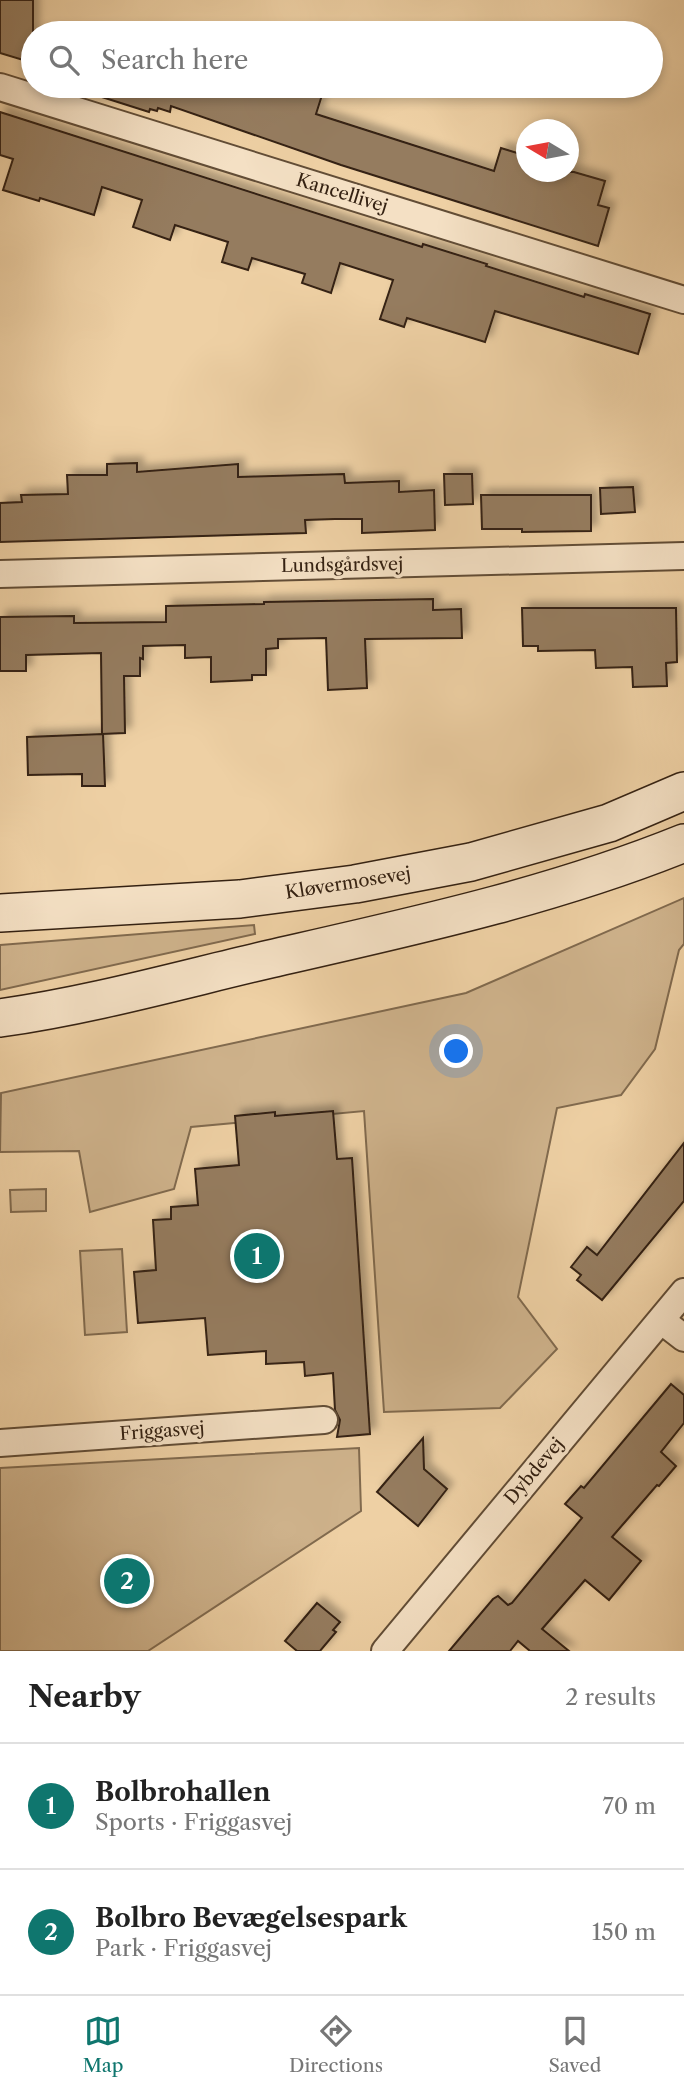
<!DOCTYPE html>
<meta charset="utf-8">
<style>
body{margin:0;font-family:"Libre Caslon Text",serif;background:#f2f2f2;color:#222}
.compass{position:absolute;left:516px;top:119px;width:63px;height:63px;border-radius:50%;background:#fff;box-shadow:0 4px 10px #0003;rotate:280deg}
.you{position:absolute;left:457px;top:1052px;width:24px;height:24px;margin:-18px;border:5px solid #fff;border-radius:50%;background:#1a73e8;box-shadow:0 0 0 10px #1a73e833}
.badge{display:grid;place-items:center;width:46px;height:46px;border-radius:50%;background:#0f766e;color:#fff;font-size:23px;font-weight:700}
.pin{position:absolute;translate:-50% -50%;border:4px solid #fff;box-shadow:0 2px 7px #0006}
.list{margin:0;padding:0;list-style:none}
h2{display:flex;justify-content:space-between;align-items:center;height:91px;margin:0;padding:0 28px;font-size:30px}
h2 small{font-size:23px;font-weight:400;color:#767676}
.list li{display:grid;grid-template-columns:46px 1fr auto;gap:21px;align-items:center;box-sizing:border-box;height:126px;padding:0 28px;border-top:2px solid #e0e0e0}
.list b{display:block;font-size:26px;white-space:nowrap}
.list p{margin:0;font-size:23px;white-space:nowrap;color:#767676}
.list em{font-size:23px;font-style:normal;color:#767676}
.icon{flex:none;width:38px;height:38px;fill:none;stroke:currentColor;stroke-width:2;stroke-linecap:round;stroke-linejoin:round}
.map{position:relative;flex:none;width:684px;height:1651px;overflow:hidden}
.search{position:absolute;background:#fff;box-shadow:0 4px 10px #0003;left:21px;right:21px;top:21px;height:77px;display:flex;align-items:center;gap:18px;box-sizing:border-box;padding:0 24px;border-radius:38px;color:#767676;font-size:26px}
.sheet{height:343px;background:#fff}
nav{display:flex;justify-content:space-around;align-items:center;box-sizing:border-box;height:98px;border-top:2px solid #e0e0e0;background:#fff;font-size:19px;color:#767676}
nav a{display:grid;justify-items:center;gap:4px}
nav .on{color:#0f766e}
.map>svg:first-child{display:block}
.green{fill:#ceb28b;stroke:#816a4e;stroke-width:2}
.building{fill:#957c5e;stroke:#342112;stroke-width:2;filter:url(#shadow)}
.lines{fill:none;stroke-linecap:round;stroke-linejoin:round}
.minor-casing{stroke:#624d36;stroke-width:30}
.secondary-casing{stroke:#342112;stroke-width:40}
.minor{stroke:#f4e0c4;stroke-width:26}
.secondary{stroke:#f4e0c4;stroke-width:37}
.labels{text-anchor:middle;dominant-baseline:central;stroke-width:7;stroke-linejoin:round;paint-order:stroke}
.street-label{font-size:18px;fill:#342112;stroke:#f4e0c4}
</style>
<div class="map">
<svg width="684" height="1651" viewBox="0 0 684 1651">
<defs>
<filter id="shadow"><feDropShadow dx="6" dy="-6" stdDeviation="3.5" flood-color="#0004"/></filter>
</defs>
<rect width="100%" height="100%" fill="#eed0a4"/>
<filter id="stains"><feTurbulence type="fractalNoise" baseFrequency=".00286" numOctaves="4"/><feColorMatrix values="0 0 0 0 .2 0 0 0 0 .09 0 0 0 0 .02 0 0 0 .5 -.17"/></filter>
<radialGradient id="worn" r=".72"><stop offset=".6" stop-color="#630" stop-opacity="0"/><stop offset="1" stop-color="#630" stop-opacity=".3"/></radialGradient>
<g class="green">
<polygon points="684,898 684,944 679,950 655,1049 621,1095 557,1108 518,1297 557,1349 500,1408 384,1412 364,1111 191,1127 174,1189 90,1212 79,1151 0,1152 1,1093 466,993"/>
<polygon points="254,925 255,934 0,990 0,945"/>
<polygon points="46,1189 46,1211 11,1212 10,1190"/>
<polygon points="122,1249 127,1332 85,1335 80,1251"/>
<polygon points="359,1448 361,1511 148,1651 0,1651 0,1468"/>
</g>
<g class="building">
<polygon points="0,0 33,0 33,63 0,53"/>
<polygon points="84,86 294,86 322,95 316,114 494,171 501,148 527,156 527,172 574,172 605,181 598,205 609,208 598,246 341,165 171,106 170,112 158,108 157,111 150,109 149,112 83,91"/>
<polygon points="0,112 422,247 423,244 487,264 486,266 584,297 585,294 650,314 638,354 495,311 485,342 407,318 404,327 380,319 393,280 340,263 331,293 302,283 305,274 252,258 248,270 222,262 228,242 175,225 170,240 133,227 142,200 102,187 94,215 40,198 39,201 3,190 13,159 0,155"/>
<polygon points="137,463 137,472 238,464 238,477 344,474 345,483 399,481 399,492 434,490 435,530 362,533 362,519 335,519 305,520 306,533 0,542 0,503 22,502 21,495 68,494 67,475 107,475 107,464"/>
<polygon points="444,474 472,474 473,504 445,505"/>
<polygon points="633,487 635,512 601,514 600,488"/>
<polygon points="481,495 591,495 591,531 522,532 522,529 482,529"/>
<polygon points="433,599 433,610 461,609 462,638 365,639 367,688 328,690 326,638 278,639 278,648 266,649 266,675 252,675 252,680 211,682 211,657 185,658 185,645 143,646 143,659 140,658 140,676 124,676 125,733 102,734 101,653 26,655 26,671 0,671 0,617 74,616 74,623 166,622 166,606 264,604 264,602"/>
<polygon points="522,608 676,608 677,662 666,663 667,686 633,687 632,667 596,668 595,650 538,651 538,646 523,646"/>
<polygon points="103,734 105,786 82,786 82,774 28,775 27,737"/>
<polygon points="333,1111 337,1159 352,1158 370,1434 337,1437 340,1420 335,1410 333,1373 305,1376 304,1362 266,1364 266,1351 208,1355 205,1318 138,1323 134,1272 156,1270 153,1220 171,1219 171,1207 198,1205 195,1169 239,1165 235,1116 275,1112 275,1116"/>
<polygon points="684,1143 684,1201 602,1300 577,1280 581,1275 571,1267 587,1247 597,1255"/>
<polygon points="671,1384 684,1395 684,1423 661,1452 676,1466 659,1486 657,1485 612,1537 641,1561 609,1600 585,1580 542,1629 569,1651 530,1651 518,1641 510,1651 449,1651 493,1599 498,1596 508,1605 512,1603 582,1518 565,1504 581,1486 584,1488"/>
<polygon points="423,1438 424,1469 447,1489 418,1526 377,1492"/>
<polygon points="317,1603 340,1622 333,1630 336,1632 320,1651 297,1651 285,1641"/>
</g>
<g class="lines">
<g class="minor-casing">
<g id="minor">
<polyline points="0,87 684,300"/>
<polyline points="0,574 684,556"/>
<polyline points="662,1321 684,1338"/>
<polyline points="0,1443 324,1420"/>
<polyline points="385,1651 684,1292"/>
</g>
</g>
<g class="secondary-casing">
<g id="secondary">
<polyline points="0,913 240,899 355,884 471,862 609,823 684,791"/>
<path d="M0,1018C92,1005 180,980 270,959C410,927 550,897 684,843"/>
</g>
</g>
<use href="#minor" class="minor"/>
<use href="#secondary" class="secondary"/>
</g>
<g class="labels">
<g class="street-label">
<text transform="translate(342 193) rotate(17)">Kancellivej</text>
<text transform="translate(342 565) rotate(-1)">Lundsgårdsvej</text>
<text transform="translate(348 883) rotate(-9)">Kløvermosevej</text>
<text transform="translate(162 1431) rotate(-4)">Friggasvej</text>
<text transform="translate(534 1471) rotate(-50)">Dybdevej</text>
</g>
</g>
<rect width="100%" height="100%" filter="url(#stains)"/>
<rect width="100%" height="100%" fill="url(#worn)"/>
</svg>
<svg class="compass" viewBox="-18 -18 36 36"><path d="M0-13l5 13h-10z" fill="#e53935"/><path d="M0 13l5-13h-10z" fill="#767676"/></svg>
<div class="you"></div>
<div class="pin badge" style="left:257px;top:1256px">1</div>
<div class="pin badge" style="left:127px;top:1581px">2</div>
<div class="search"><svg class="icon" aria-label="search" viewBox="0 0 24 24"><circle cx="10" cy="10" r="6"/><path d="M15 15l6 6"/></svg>Search here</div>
</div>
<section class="sheet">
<h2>Nearby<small>2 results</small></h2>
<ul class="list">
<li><span class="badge">1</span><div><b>Bolbrohallen</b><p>Sports · Friggasvej</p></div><em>70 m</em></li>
<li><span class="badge">2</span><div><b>Bolbro Bevægelsespark</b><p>Park · Friggasvej</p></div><em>150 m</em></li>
</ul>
</section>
<nav>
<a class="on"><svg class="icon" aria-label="map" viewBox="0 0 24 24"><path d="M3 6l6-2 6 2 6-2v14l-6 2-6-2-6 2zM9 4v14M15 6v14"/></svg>Map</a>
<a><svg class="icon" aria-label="directions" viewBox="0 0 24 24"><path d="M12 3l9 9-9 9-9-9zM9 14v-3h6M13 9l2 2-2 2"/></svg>Directions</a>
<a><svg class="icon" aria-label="saved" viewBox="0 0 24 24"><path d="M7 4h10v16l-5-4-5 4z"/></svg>Saved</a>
</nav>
